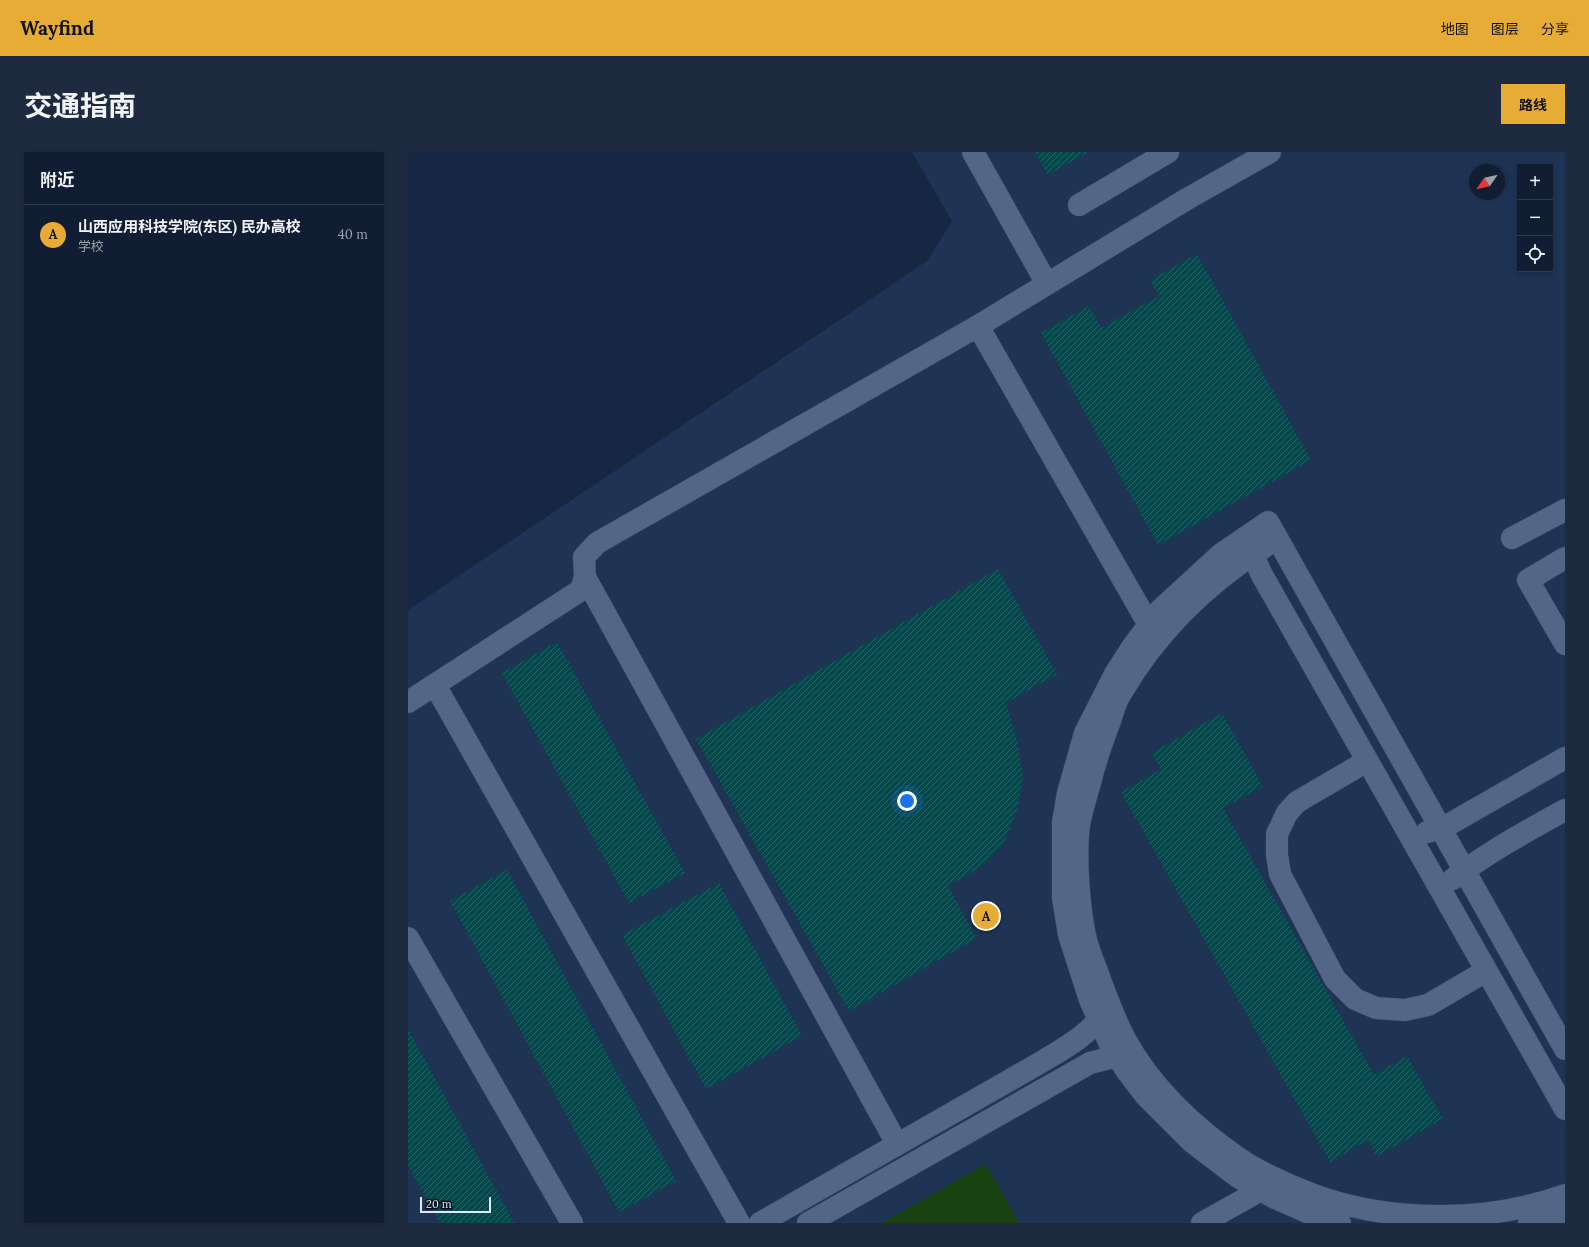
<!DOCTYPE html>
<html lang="zh">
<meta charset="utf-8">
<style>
body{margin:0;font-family:Lora,"Noto Sans SC",serif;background:#1e2a3f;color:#f1f3f6}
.controls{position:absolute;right:12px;top:12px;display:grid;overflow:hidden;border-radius:0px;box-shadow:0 2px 6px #0003}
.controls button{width:36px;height:36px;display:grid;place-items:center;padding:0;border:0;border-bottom:1px solid #303b4e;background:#101d33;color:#f1f3f6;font:20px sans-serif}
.compass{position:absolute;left:1061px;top:12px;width:36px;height:36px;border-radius:50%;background:#101d33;box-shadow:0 2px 6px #0003;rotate:236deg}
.scale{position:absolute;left:12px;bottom:10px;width:71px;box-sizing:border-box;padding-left:4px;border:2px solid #dde9fc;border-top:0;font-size:11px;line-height:14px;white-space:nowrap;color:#dde9fc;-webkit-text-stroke:3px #09101d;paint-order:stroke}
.you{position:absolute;left:499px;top:649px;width:14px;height:14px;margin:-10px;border:3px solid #fff;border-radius:50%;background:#1a73e8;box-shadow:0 0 0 6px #1a73e833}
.badge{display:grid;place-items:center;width:26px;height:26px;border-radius:50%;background:#e6ac36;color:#111;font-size:13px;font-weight:700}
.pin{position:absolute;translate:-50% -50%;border:2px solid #fff;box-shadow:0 1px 4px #0006}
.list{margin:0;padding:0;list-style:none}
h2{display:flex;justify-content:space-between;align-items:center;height:52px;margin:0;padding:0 16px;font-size:17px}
h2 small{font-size:13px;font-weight:400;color:#9ca2ac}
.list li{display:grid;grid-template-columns:26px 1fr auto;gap:12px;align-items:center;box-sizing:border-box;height:60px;padding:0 16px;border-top:1px solid #303b4e}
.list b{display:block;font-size:15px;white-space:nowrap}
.list p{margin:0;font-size:13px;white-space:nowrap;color:#9ca2ac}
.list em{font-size:13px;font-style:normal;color:#9ca2ac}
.icon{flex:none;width:22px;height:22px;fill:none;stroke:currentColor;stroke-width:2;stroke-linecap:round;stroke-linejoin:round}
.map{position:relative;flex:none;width:1157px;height:1071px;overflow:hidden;border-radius:0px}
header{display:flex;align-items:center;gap:24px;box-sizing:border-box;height:56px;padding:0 20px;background:#e6ac36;color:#111}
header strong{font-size:19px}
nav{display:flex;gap:22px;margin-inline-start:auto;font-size:14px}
.intro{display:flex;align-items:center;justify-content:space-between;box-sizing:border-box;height:96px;padding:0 24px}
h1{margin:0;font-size:28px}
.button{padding:10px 18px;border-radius:0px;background:#e6ac36;color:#111;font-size:14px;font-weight:700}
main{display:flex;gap:24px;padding:0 24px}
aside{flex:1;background:#101d33;border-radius:0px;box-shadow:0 2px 6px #0003}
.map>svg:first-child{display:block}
.built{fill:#1f3354;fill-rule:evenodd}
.pitch{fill:#184310}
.building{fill:url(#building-hatch)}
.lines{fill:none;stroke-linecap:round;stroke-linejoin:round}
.minor-casing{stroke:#37435c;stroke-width:23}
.minor{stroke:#536687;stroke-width:22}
</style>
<header>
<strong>Wayfind</strong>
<nav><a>地图</a><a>图层</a><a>分享</a></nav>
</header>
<div class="intro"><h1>交通指南</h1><a class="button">路线</a></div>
<main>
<aside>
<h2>附近<small></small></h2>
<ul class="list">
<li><span class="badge">A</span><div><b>山西应用科技学院(东区) 民办高校</b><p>学校</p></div><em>40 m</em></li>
</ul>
</aside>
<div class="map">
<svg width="1157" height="1071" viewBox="0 0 1157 1071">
<defs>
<pattern id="building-hatch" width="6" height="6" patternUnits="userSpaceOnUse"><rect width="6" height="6" fill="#05474a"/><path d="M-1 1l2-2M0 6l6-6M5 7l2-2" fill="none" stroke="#296265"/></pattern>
</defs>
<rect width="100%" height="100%" fill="#162744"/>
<path class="built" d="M504,0H1157V1071H0V458L519,109L544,69ZM1112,15H1142V117H1112ZM1067,18H1091V42H1067Z"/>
<polygon class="pitch" points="578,1012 611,1071 474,1071"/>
<g class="building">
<polygon points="627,0 680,0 640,23"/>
<polygon points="789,102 903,308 750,393 633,181 681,154 693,176 751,144 742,128"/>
<polygon points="590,417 649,522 598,551 608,584 615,625 609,658 596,692 575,714 540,734 569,786 441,859 288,587"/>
<polygon points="149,490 277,721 221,751 94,521"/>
<polygon points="814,561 855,634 815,656 966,923 999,904 1035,967 969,1004 960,988 922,1010 713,640 753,617 743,601"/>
<polygon points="99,718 268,1029 211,1060 42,749"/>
<polygon points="311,731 394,884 298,937 214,783"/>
<polygon points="0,877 106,1071 32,1071 0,1013"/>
</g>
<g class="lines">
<g class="minor-casing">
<g id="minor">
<polyline points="565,0 639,132"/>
<polyline points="671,53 760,0"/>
<polyline points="570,174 779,47 862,0"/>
<polyline points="1104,386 1157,358"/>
<path d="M869,387C804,426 750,477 712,543C707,551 705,560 702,569C694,590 687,610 682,631C678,645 673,660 671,674C667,706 671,757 678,788C681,799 685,809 689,819C697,841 705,864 716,885C742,934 786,976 832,1007C854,1022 880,1033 906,1043C984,1071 1079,1071 1157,1043"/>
<polyline points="838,389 854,423 1157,957"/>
<polyline points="1157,406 1120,428 1157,492"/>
<polyline points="177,425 489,992"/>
<polyline points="27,533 331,1071"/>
<polyline points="0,550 173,438 177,425 176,405 189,391 570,174 748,485"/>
<polyline points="959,609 889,650 879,661 869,682 869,703 872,722 927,827 947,847 968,856 997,858 1020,853 1078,819"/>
<polyline points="1019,680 1033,677 1157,606"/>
<path d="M1045,727C1080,700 1119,679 1157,658"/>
<polyline points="0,786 164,1071"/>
<path d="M352,1071L630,912C655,897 682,883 698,858"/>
<polyline points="400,1071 682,911 709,904 724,905"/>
<polyline points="794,1071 853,1038"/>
<polyline points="932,1071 899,1060 867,1046 830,1025 784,990 738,944 718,918 701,890 682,848 661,783 655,746 655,670 660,641 677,581 707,522 725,494 752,458 813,402 860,370 1157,897"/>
<polyline points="1121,1071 1157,1061"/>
</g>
</g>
<use href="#minor" class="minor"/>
</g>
</svg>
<div class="controls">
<button>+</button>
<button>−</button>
<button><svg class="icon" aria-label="locate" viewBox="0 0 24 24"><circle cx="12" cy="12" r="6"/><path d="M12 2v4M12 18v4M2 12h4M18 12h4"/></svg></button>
</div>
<svg class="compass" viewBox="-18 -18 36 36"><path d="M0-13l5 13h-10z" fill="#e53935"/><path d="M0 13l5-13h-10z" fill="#9ca2ac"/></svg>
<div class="scale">20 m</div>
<div class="you"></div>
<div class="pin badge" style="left:578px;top:764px">A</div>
</div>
</main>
